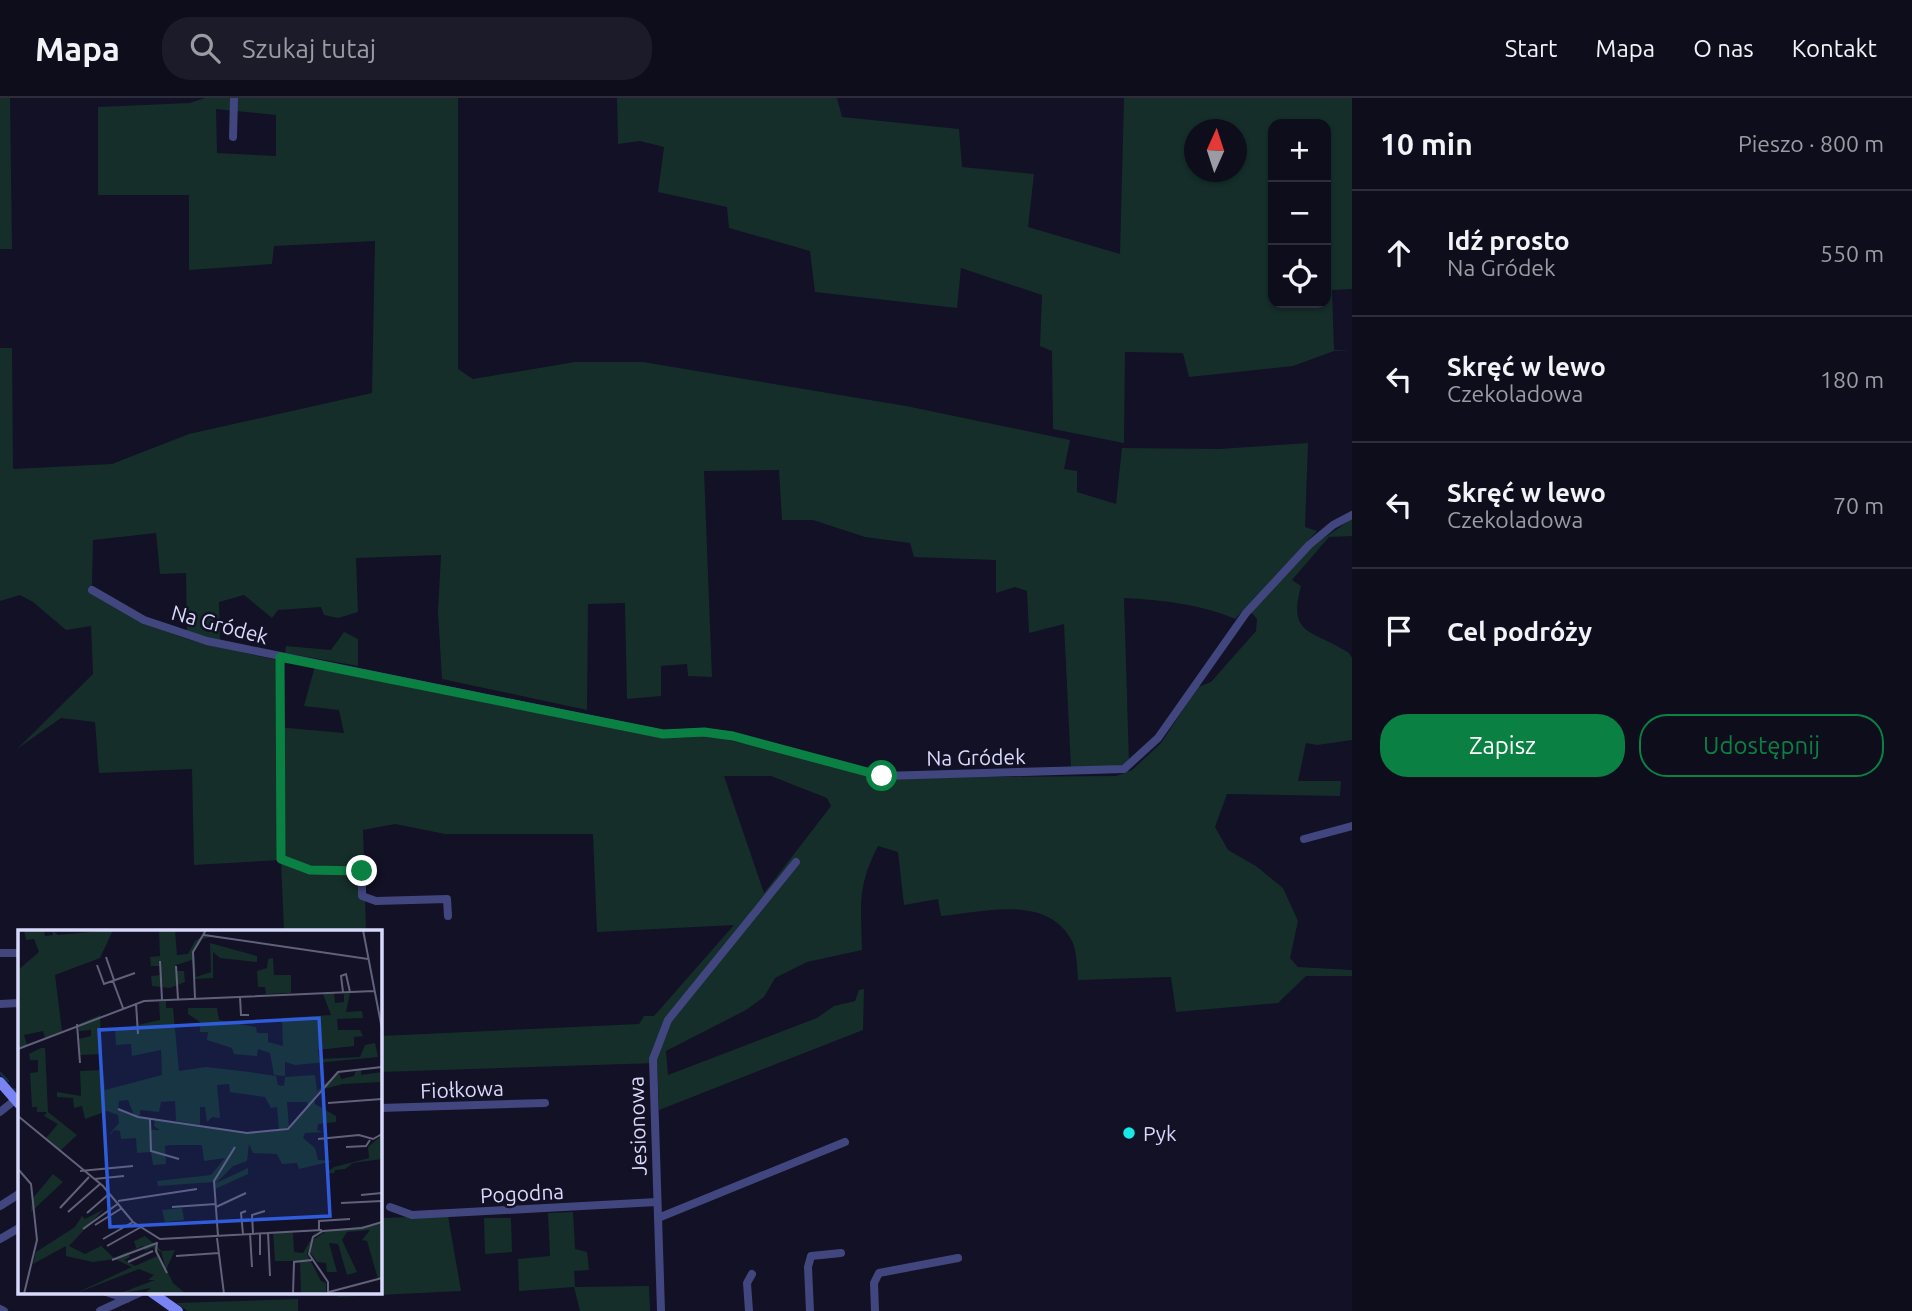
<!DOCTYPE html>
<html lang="pl">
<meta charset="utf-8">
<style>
body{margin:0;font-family:Ubuntu,sans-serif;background:#1c1b29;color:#f1f3f6}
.controls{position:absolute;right:21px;top:21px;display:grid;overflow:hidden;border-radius:14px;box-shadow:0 2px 5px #0004}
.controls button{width:63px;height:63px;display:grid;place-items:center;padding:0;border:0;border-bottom:2px solid #2e2d3b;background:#0e0d1c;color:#f1f3f6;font:35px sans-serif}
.compass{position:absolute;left:1184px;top:21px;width:63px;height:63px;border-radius:50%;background:#0e0d1c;box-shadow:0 2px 5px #0004;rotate:3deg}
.stop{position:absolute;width:21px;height:21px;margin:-16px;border:5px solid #0b8043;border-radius:50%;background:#fff}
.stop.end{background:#0b8043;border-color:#fff;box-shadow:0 2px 7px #0008}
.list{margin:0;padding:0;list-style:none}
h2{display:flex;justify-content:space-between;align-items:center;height:91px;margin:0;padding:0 28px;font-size:30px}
h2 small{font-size:23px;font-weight:400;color:#9b9ca3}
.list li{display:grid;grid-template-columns:46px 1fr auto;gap:21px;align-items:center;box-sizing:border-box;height:126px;padding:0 28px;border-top:2px solid #2e2d3b}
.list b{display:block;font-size:26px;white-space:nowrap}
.list p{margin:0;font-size:23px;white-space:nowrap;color:#9b9ca3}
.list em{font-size:23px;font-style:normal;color:#9b9ca3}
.actions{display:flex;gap:14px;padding:21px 28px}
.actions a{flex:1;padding:16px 0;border:2px solid #0b8043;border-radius:28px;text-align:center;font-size:24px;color:#0b8043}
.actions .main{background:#0b8043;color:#fff}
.icon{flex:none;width:38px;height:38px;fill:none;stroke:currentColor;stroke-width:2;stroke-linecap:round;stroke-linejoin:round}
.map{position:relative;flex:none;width:1352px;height:1213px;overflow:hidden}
header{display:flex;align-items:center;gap:42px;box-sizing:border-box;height:98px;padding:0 35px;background:#0e0d1c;border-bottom:2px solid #2e2d3b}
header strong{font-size:33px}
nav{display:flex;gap:38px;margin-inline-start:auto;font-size:24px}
.search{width:490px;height:63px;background:#1c1b29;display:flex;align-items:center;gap:18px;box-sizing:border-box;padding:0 24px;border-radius:28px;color:#9b9ca3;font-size:26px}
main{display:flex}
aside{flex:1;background:#0e0d1c}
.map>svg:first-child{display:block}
.green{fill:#152e2a;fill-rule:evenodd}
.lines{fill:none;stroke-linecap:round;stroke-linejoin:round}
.stream{stroke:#132c47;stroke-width:2.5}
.street{stroke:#41467f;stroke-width:8}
.secondary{stroke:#7984f2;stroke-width:10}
.route{stroke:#0b8043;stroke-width:9}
.poi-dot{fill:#17e9e6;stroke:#121125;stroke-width:2.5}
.labels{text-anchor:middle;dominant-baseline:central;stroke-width:5;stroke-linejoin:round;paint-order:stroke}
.street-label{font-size:21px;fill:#d9d9fb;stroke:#121125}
.poi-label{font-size:21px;fill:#d9d9fb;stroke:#121125;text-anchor:start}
.inset-road{fill:none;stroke:#62617b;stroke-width:2}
.view{fill:#305cdc;fill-opacity:0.15;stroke:#305cdc;stroke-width:3.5}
.inset-edge{fill:none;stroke:#d9d9fb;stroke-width:3.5}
</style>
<header>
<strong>Mapa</strong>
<div class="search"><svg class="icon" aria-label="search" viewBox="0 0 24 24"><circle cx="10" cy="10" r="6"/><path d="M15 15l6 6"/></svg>Szukaj tutaj</div>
<nav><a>Start</a><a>Mapa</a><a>O nas</a><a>Kontakt</a></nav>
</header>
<main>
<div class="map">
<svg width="1352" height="1213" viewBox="0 0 1352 1213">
<rect width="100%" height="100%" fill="#121125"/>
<g class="green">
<polygon points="0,0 10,0 12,151 0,151"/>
<path d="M205,0H458V271L473,281L575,264H643L906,308L1070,342L1064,371L1077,373V394L1116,406L1122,350L1219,351L1308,345L1305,429L1317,433L1235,521C1201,506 1161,502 1124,500L1129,665L1117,669L1071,670L1064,526L1029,535L1027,493L1015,489L996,495V462L914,459L910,445L865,439L813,422H782L779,372L704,373L712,579L688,578L687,566L661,568V598L627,601L625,505L588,506L587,612L442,581L438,514L441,457L356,460L358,514L338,520L324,517L321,509L278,512L272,520L244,497L219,504L220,542L187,534L186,475L160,476L156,435L93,442L92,487L88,492L142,525L190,542L276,562L277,629L344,635L339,612L304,608L315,568L663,640L703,637L788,654L873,680L1116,678L1132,672L1161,645L1198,589L1211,584L1256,533L1257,521L1251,514L1312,448L1352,421V438L1329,439L1292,482L1301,488C1287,539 1313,531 1349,555L1352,560V642L1317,647L1306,645L1298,683H1341L1340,698L1227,696L1215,729L1228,752L1256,768L1283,790L1298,823L1290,860L1298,869L1352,872V878H1306L1278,905L1176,914L1171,879L1078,882C1077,870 1077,853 1072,843C1048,796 984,814 941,818L938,801L904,807L898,754L878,748C857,789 861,807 862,852L807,864L775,880L764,899L746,912L666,953L668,977L817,920L834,908L855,903L859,892L864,891L863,932L659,1012L657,965L380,974V938L639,926L644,918H654L734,827L597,834L593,736H445L395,726L363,732L366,833H284L281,762L194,767L192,671L99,675L95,624L61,620L17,651L93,576L91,528L66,532L33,504L20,497L0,503V250H12L13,371L112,366L189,336L372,295L375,143L274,148L272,166L189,172V97H98V9L190,5ZM216,11L276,17V58L217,55ZM724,678H771L827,700L831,708L764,795Z"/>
<path d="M617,0H837L842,19L959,31L962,69L1034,76L1028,129L1120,156L1124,0H1352V191L1332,192L1334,252L1352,253H1334L1293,268L1189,279L1183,255L1125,254L1124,345L1053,331L1052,253L1040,248L1042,197L961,170L957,210L815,194L810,153L729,130L727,109L658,94L664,49L640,43L618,46ZM1326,26V205H1273V26ZM1195,32H1237V74H1195Z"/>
<polygon points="344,534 358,541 358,568 285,555 286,548 331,552"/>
<polygon points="573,1114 575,1151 587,1154 589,1172 574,1173 575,1189 649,1188 650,1213 580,1213 574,1189 519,1193 518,1161 550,1158 548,1115"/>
<polygon points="448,1118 461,1193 338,1199 337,1194 380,1194 380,1120"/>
<polygon points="484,1120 511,1120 512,1154 485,1156"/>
<polygon points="298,1201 298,1213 188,1213 176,1205"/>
</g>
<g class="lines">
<g class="stream">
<polyline points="0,975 8,983"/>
<polyline points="14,991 19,997"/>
</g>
<g class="street">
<polyline points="233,39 234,0"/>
<polyline points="92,492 144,522 207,543 663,636 704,634 733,638 882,678 1124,671 1158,640 1246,515 1309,447 1333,427 1352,417"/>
<polyline points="280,559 281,761 310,772 362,773 362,798 376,803 447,801 448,818"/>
<polyline points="1304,741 1352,728"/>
<polyline points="0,855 19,855"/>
<polyline points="0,906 19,905"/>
<polyline points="380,1010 545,1005"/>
<polyline points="0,1014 15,1002"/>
<polyline points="0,1108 19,1096"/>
<polyline points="390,1109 412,1117 657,1104"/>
<polyline points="658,1120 845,1044"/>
<polyline points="0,1141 19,1130"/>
<polyline points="106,1194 127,1201"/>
<polyline points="0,1211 4,1213"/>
<polyline points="100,1213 141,1194"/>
<polyline points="661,1213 653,961 668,922 796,764"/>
<polyline points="749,1213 747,1185 752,1176"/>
<polyline points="810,1213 808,1169 811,1158 841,1155"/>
<polyline points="875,1213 874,1185 879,1175 958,1160"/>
</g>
<g class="secondary">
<polyline points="0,984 19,1006"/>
<polyline points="151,1194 178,1213"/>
</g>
</g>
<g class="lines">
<polyline class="route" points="362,773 310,772 281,761 280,559 663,636 704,634 733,638 882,678"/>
</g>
<circle class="poi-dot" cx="1129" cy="1035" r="7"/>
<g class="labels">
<g class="street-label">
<text transform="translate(220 526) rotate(15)">Na Gródek</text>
<text transform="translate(976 659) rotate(-1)">Na Gródek</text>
<text transform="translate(462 991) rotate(-2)">Fiołkowa</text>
<text transform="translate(637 1028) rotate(-92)">Jesionowa</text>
<text transform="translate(522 1095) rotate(-3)">Pogodna</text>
</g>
<g class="poi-label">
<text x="1143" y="1035">Pyk</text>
</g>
</g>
<g transform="translate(18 832)">
<rect width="364" height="364" fill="#121125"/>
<path d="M6,0H26L27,6L35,5L34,0L40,5L95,0L82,28L37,45L44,101L27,108L25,101L6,105L9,115L0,118V40L21,22L16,9L8,10ZM141,0H157L159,25L170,24L177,11L185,6L193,7L184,9L176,22L178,47L193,42L192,13L239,26V32L202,28L195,22V48L176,49L174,30L158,35V41H166L167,52L152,58L134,56L133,46L143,45L142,36H133L132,27L142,26ZM255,28L256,45H273V63L248,64L247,57H240L239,41L249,38L250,29ZM316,63L317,73L326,72V64L332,63L328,82L344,81L345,88L319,89L320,100H342L345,106L336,107V116L300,120L301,129L342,127L347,115L357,113L360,127L277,135L267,132V146L256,145L252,123L240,119L239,126L216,124L214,118L189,110L190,102H182V92L170,84V78H199L201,90L238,97L239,103H250V112L265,116L264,88L313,85L305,64ZM148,71V78H155L161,141L188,137L231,142L258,146L260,155L266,156L267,147L297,145L299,161L321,142L323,149L336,146L338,140H343V145L364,142V152L325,154L302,160L296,167L297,174L318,186V192L300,194L299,200L305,202L287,203L285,208L297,218L300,230L315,231L281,239L279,233L264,234L259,224L235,223L231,214L229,231L215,236L198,253L230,238V244L197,259L196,252L140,256L139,251L193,245L207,228L186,231L184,215H152L147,216L148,234L135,235L133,222L119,223L118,208L103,209L102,201L97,200L90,206L101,193L100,185L89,181L67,189L64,176L56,178L55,168L39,167V162L63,166L62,141L85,140L87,160L144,145L143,120L114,126L113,114L98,115L97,100L142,90L141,72ZM211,154L212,162L247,167L253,178L259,177L261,200L271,198L269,172H289L290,176L271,200L229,203L137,190L136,196L142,200H132L131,189L109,184L100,179L101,171L110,170L116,185L122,186V180L141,182L143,172L157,171L158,191L182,195V177H187L189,192L194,187L202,188L199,155ZM82,85L84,124L62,125L61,109L73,106V100L61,101V94ZM23,118H27L30,182L59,205L42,221L28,208L40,194L26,186L29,182H19V177H14L12,143L20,142V130H12L11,124ZM364,205V229L335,233L327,239L317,240L316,243H308L316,237L351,228L350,217ZM35,244L45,252L13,282L14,269ZM164,278L166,290L147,292L144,280ZM86,279L51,316L67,324L83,316L72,305L96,328L118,318L116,311L127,306L144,321L157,320L148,340L143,321H139L155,353L168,364H126L133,358L100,364L137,350H130L136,345L121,339L56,364L114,337L97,329L75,332L48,326V316L15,334L18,322L57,297L64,286L67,289ZM125,316L127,321L135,317L139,326L117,336L106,330L112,327L110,322ZM364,293V348L360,349L349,311L344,310L352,300L329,302L324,310L339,342L329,345L320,314L311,313L319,342H309L308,333L299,332L292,322L296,309L307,302ZM298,301L289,324L303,351L308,353V364H283L282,331H257L255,303H275L276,322L285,323Z" fill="#152e2a" fill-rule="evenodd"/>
<path class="inset-road" d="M345,0L364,99M186,5L350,29M88,27L96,50M142,31L144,70M79,35L86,54L117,43M158,36L160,69M95,51L105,78M325,62L323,46L328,44L332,62M222,67L223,85H231M177,68L175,22L188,0M118,73L120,104M59,94L62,133M0,119L126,71L356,61M310,173L364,169M100,179L120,187L229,203L270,199L320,142L364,137M0,186L85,256L115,292L142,309L304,300M132,189L133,221L161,229M300,209L341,205L355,209L364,204M328,217L348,216L352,210M0,239L13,254L19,310L6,364M62,241L115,236M76,249L106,246M343,265L364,263M100,271L179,259M323,273L364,271M154,277L198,274M198,277L228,263M42,278L71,247M50,282L82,254M69,283L92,263M77,295L104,278M65,299L101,273M301,300V291L332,289M250,302L252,346M232,303L234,337M235,303L234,285L247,281M242,303V325M225,304L223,283L228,281M200,306L196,251L217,217M199,308L206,364M85,309L115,292M139,312L138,321L149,343M89,316L123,297M158,326L201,323M94,330L139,313M110,332L135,321M311,362L364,348M275,364L276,332L294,330M310,364V352L291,324L295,307L305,301L344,298L364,292"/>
<path class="view" d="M301,88L312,286L92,297L81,100Z"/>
<rect width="364" height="364" class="inset-edge"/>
</g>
</svg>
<div class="controls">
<button>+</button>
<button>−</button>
<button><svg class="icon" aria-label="locate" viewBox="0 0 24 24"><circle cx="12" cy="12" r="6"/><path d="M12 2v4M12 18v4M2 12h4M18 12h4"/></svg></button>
</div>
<svg class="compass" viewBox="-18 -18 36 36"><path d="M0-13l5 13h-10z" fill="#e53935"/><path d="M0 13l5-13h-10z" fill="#9b9ca3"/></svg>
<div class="stop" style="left:882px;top:678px"></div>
<div class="stop end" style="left:362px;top:773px"></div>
</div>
<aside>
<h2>10 min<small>Pieszo · 800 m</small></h2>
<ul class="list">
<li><svg class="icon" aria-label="ahead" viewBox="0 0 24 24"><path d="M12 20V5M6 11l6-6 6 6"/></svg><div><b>Idź prosto</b><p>Na Gródek</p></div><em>550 m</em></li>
<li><svg class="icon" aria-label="left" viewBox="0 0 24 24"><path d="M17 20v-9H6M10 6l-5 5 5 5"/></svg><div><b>Skręć w lewo</b><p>Czekoladowa</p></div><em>180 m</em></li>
<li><svg class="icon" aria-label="left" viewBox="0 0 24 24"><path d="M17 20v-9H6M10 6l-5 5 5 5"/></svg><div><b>Skręć w lewo</b><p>Czekoladowa</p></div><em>70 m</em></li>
<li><svg class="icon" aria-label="arrive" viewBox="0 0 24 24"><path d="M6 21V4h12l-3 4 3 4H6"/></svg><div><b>Cel podróży</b></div></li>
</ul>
<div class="actions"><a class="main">Zapisz</a><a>Udostępnij</a></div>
</aside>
</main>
